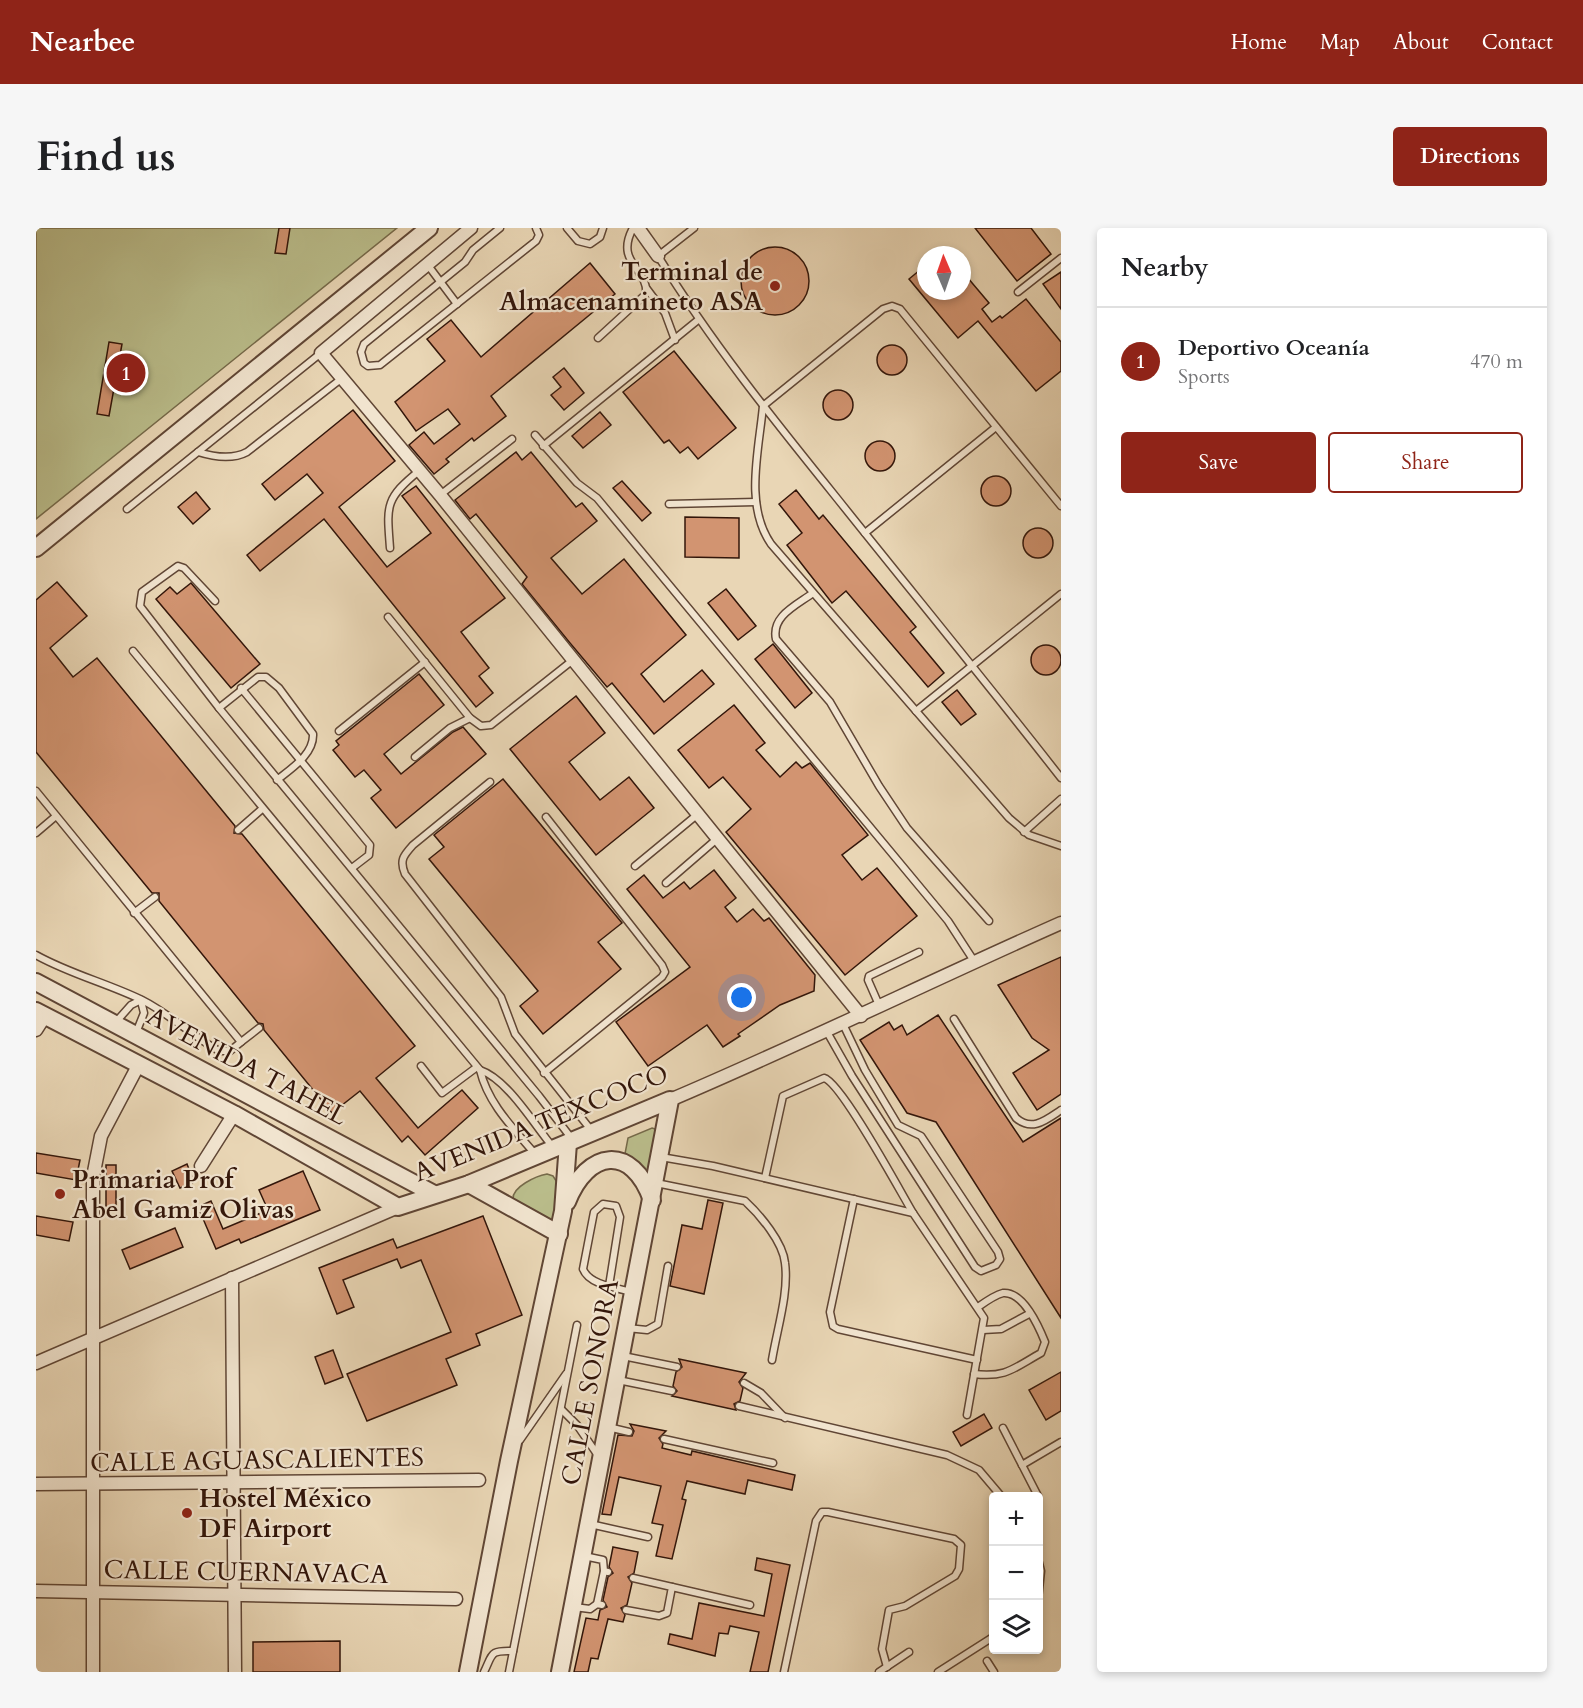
<!DOCTYPE html>
<meta charset="utf-8">
<style>
body{margin:0;font-family:Cardo,serif;background:#f6f6f6;color:#202124}
.controls{position:absolute;right:18px;bottom:18px;display:grid;overflow:hidden;border-radius:6px;box-shadow:0 3px 9px #0003}
.controls button{width:54px;height:54px;display:grid;place-items:center;padding:0;border:0;border-bottom:2px solid #e0e0e0;background:#fff;color:#202124;font:30px sans-serif}
.compass{position:absolute;left:881px;top:18px;width:54px;height:54px;border-radius:50%;background:#fff;box-shadow:0 3px 9px #0003;rotate:358deg}
.you{position:absolute;left:706px;top:770px;width:21px;height:21px;margin:-15px;border:4px solid #fff;border-radius:50%;background:#1a73e8;box-shadow:0 0 0 9px #1a73e833}
.badge{display:grid;place-items:center;width:39px;height:39px;border-radius:50%;background:#8f2418;color:#fff;font-size:20px;font-weight:700}
.pin{position:absolute;translate:-50% -50%;border:3px solid #fff;box-shadow:0 2px 6px #0006}
.list{margin:0;padding:0;list-style:none}
h2{display:flex;justify-content:space-between;align-items:center;height:78px;margin:0;padding:0 24px;font-size:26px}
h2 small{font-size:20px;font-weight:400;color:#757577}
.list li{display:grid;grid-template-columns:39px 1fr auto;gap:18px;align-items:center;box-sizing:border-box;height:108px;padding:0 24px;border-top:2px solid #e0e0e0}
.list b{display:block;font-size:22px;white-space:nowrap}
.list p{margin:0;font-size:20px;white-space:nowrap;color:#757577}
.list em{font-size:20px;font-style:normal;color:#757577}
.actions{display:flex;gap:12px;padding:18px 24px}
.actions a{flex:1;padding:14px 0;border:2px solid #8f2418;border-radius:6px;text-align:center;font-size:21px;color:#8f2418}
.actions .main{background:#8f2418;color:#fff}
.icon{flex:none;width:33px;height:33px;fill:none;stroke:currentColor;stroke-width:2;stroke-linecap:round;stroke-linejoin:round}
.map{position:relative;flex:none;width:1025px;height:1444px;overflow:hidden;border-radius:6px}
header{display:flex;align-items:center;gap:36px;box-sizing:border-box;height:84px;padding:0 30px;background:#8f2418;color:#fff}
header strong{font-size:28px}
nav{display:flex;gap:33px;margin-inline-start:auto;font-size:21px}
.intro{display:flex;align-items:center;justify-content:space-between;box-sizing:border-box;height:144px;padding:0 36px}
h1{margin:0;font-size:42px}
.button{padding:15px 27px;border-radius:6px;background:#8f2418;color:#fff;font-size:21px;font-weight:700}
main{display:flex;gap:36px;padding:0 36px}
aside{flex:1;background:#fff;border-radius:6px;box-shadow:0 3px 9px #0003}
.map>svg:first-child{display:block}
.green{fill:#babd8b;stroke:#766a4a;stroke-width:1.5}
.building{fill:#d29471;stroke:#33160a;stroke-width:1.5}
.lines{fill:none;stroke-linecap:round;stroke-linejoin:round}
.service-casing{stroke:#604635;stroke-width:9}
.minor-casing{stroke:#604635;stroke-width:15}
.tertiary-casing{stroke:#604635;stroke-width:20}
.service{stroke:#f1e4cf;stroke-width:6}
.minor{stroke:#f1e4cf;stroke-width:12}
.tertiary{stroke:#f1e4cf;stroke-width:16}
.poi-dot{fill:#8f2418;stroke:#f1e4cf;stroke-width:2}
.labels{text-anchor:middle;dominant-baseline:central;stroke-width:4.5;stroke-linejoin:round;paint-order:stroke}
.poi-label{font-size:26px;font-weight:bold;fill:#33160a;stroke:#f1e4cf;text-anchor:start}
.street-label{font-size:26px;fill:#33160a;stroke:#f1e4cf}
</style>
<header>
<strong>Nearbee</strong>
<nav><a>Home</a><a>Map</a><a>About</a><a>Contact</a></nav>
</header>
<div class="intro"><h1>Find us</h1><a class="button">Directions</a></div>
<main>
<div class="map">
<svg width="1025" height="1444" viewBox="0 0 1025 1444">
<rect width="100%" height="100%" fill="#e9d6b5"/>
<filter id="stains"><feTurbulence type="fractalNoise" baseFrequency=".00333" numOctaves="4"/><feColorMatrix values="0 0 0 0 .2 0 0 0 0 .09 0 0 0 0 .02 0 0 0 .5 -.17"/></filter>
<radialGradient id="worn" r=".72"><stop offset=".6" stop-color="#630" stop-opacity="0"/><stop offset="1" stop-color="#630" stop-opacity=".3"/></radialGradient>
<g class="green">
<polygon points="0,0 361,0 0,291"/>
<polygon points="616,900 622,902 613,947 588,931 592,910"/>
<path d="M511,946L517,948L524,959L518,994L477,971C476,959 500,948 511,946Z"/>
</g>
<g class="building">
<polygon points="243,0 254,0 250,26 239,25"/>
<polygon points="939,0 995,0 1015,26 981,53"/>
<circle cx="739" cy="53" r="34"/>
<polygon points="554,35 579,66 455,168 470,188 438,213 436,210 410,231 413,234 398,246 373,217 388,204 398,216 424,196 412,181 380,203 359,174 409,133 391,111 415,92 445,129"/>
<polygon points="890,37 890,63 926,63 926,43 953,75 946,81 956,94 964,88 966,90 990,71 1025,114 1025,143 1000,163 942,93 922,110 873,51"/>
<polygon points="1025,44 1025,81 1007,56"/>
<polygon points="73,114 86,116 73,188 61,186"/>
<circle cx="856" cy="132" r="15"/>
<polygon points="638,123 700,200 662,231 652,219 644,225 633,212 628,215 587,164"/>
<polygon points="528,140 548,165 528,182 515,167 525,159 517,149"/>
<circle cx="802" cy="177" r="15"/>
<polygon points="317,182 359,233 303,279 351,339 395,305 366,268 380,258 469,370 425,404 453,440 443,448 457,465 440,479 288,291 224,343 211,327 287,265 271,246 239,272 226,256"/>
<polygon points="564,184 575,197 547,220 536,208"/>
<circle cx="844" cy="228" r="15"/>
<polygon points="480,224 486,232 495,224 540,279 546,275 561,293 515,330 546,366 588,331 650,407 605,446 628,474 666,442 678,456 618,506 576,455 571,459 534,415 486,356 491,349 440,286 434,291 419,272"/>
<circle cx="960" cy="263" r="15"/>
<polygon points="586,253 615,285 606,293 577,260"/>
<polygon points="760,262 783,291 787,287 880,399 874,404 908,445 892,459 810,363 796,375 751,317 766,305 743,276"/>
<polygon points="160,264 174,281 157,296 142,279"/>
<polygon points="649,289 703,290 703,330 649,329"/>
<circle cx="1002" cy="315" r="15"/>
<polygon points="21,354 51,388 14,420 37,449 61,430 199,598 198,605 206,606 379,818 340,850 382,900 426,862 442,880 389,927 372,908 366,914 324,863 296,885 228,802 227,796 222,795 123,673 123,665 116,665 0,524 0,372"/>
<polygon points="155,355 224,436 195,460 120,371 134,359 141,366"/>
<polygon points="690,361 720,398 702,412 672,375"/>
<polygon points="737,416 776,465 759,480 719,431"/>
<circle cx="1010" cy="432" r="15"/>
<polygon points="383,446 408,477 348,526 365,546 417,504 427,499 450,526 360,600 335,570 345,562 328,542 319,549 297,522 303,517 300,513"/>
<polygon points="921,462 940,486 925,497 906,474"/>
<polygon points="540,468 569,505 533,534 564,572 593,549 618,580 560,627 474,521"/>
<polygon points="698,477 729,515 720,522 744,549 760,534 766,540 774,535 832,607 806,627 826,652 841,640 881,688 809,747 690,604 715,581 687,549 673,560 642,522"/>
<polygon points="467,551 586,695 562,714 585,741 507,806 484,778 502,763 393,631 408,619 398,607"/>
<polygon points="678,642 700,670 689,679 701,694 717,681 728,693 733,690 779,747 778,763 744,777 702,806 704,808 687,819 671,797 612,838 580,794 654,739 591,661 608,647 627,670 648,654 654,661"/>
<polygon points="1025,729 1025,866 1001,882 977,845 1013,822 996,810 962,757"/>
<polygon points="902,787 987,914 1025,890 1025,1090 900,894 871,885 824,812 853,794 858,802 866,797 871,807"/>
<polygon points="0,925 44,932 40,952 0,945"/>
<polygon points="151,936 158,954 144,960 136,943"/>
<rect x="70" y="937" width="10" height="47"/>
<polygon points="267,943 284,982 205,1015 203,1011 180,1021 162,979 175,973 187,1001 232,982 223,962"/>
<polygon points="672,972 687,975 668,1066 634,1058 646,997 666,1001"/>
<polygon points="0,988 37,994 33,1013 0,1007"/>
<polygon points="447,988 486,1087 440,1106 444,1117 410,1131 421,1157 331,1193 311,1146 415,1104 385,1032 365,1040 361,1031 307,1052 318,1079 301,1086 283,1040 357,1011 361,1020"/>
<polygon points="139,1000 147,1019 94,1041 86,1022"/>
<polygon points="297,1122 307,1149 289,1156 279,1129"/>
<polygon points="643,1131 710,1145 703,1154 707,1160 704,1173 698,1176 700,1182 636,1168 641,1163 637,1158 640,1144 646,1139"/>
<polygon points="1025,1144 1025,1183 1010,1192 993,1162"/>
<polygon points="948,1186 956,1200 925,1218 917,1204"/>
<polygon points="594,1196 630,1203 623,1210 627,1216 626,1220 655,1227 656,1223 759,1247 756,1262 712,1252 709,1266 651,1253 646,1271 650,1272 636,1331 620,1328 627,1297 616,1295 625,1258 583,1249 575,1287 566,1286 582,1207 596,1208 598,1203"/>
<polygon points="577,1319 602,1324 598,1345 592,1349 596,1355 591,1377 585,1380 589,1387 587,1394 572,1391 562,1431 555,1430 552,1444 538,1444 550,1390 562,1392 564,1382 571,1379 567,1372 572,1349 577,1345 573,1339"/>
<polygon points="721,1330 754,1337 732,1444 714,1444 723,1404 694,1398 692,1406 683,1405 679,1428 632,1416 634,1406 656,1411 663,1375 728,1388 736,1346 719,1342"/>
<polygon points="304,1413 304,1444 217,1444 217,1414"/>
</g>
<g class="lines">
<g class="service-casing">
<g id="service">
<polyline points="464,0 437,22 429,34 328,116 325,124 328,135 332,138 344,137 500,13 503,7 500,0"/>
<polyline points="531,0 542,13 554,16 564,9 567,0"/>
<path d="M658,0L622,28C675,114 737,191 800,269C875,363 951,455 1025,550"/>
<polyline points="391,36 421,76"/>
<polyline points="611,61 629,85 639,112"/>
<polyline points="982,64 1025,30"/>
<path d="M562,110L610,66C613,41 578,35 597,0"/>
<polyline points="499,207 541,255 561,270 912,693 938,733"/>
<polyline points="507,218 662,92"/>
<path d="M162,224C178,229 196,232 211,224L305,151"/>
<polyline points="404,267 476,211"/>
<polyline points="633,276 720,274"/>
<path d="M1025,278L864,81L856,78L847,81L727,178C723,222 708,277 735,316L973,590L993,607L1025,618"/>
<polyline points="91,281 285,125"/>
<polyline points="829,305 960,199"/>
<path d="M354,320C351,279 348,271 383,243"/>
<path d="M777,365C761,377 735,388 740,411L794,474L843,558L871,600L953,693"/>
<polyline points="179,373 148,340 142,338 106,364 104,378 183,480"/>
<polyline points="352,389 434,490"/>
<path d="M97,423L444,842C452,876 478,901 500,927"/>
<polyline points="205,460 334,617 333,627 316,640"/>
<polyline points="880,483 1025,366"/>
<polyline points="303,503 389,434"/>
<polyline points="379,529 414,500 434,490 445,498 455,497 537,432"/>
<path d="M241,552C256,540 278,526 277,506L243,460L230,449H222L183,480L503,868L536,911"/>
<path d="M454,554L377,617C368,627 363,632 369,646L465,769L479,806L555,902"/>
<path d="M0,563L205,814L194,823H183C156,808 134,786 106,772C71,755 34,746 0,727"/>
<polyline points="202,602 226,581"/>
<polyline points="988,604 1025,571"/>
<polyline points="0,605 20,588"/>
<polyline points="599,638 662,586"/>
<polyline points="630,655 682,610"/>
<polyline points="98,685 119,669"/>
<polyline points="843,777 832,752 833,748 883,724"/>
<path d="M918,791L980,890C996,904 1010,892 1025,882"/>
<polyline points="79,795 95,777 105,772"/>
<polyline points="791,804 816,848 939,1039 945,1043 960,1037 964,1031 962,1024 885,908 862,897 829,842 807,796"/>
<polyline points="100,805 108,785 105,773"/>
<polyline points="205,814 223,800"/>
<polyline points="385,838 406,865 441,839"/>
<path d="M444,842C471,851 497,895 516,918"/>
<polyline points="508,845 626,749 629,744 626,737 510,589"/>
<polyline points="625,929 677,938 877,985 948,1090 931,1187"/>
<path d="M729,950L747,868L788,850C805,854 864,963 877,985"/>
<path d="M620,955L709,973C724,987 747,1014 749,1035C753,1065 741,1101 736,1132"/>
<polyline points="818,971 794,1084 797,1098 802,1101 941,1132"/>
<path d="M573,1058L584,989L580,978L567,976L558,984L547,1041C553,1057 581,1060 596,1064"/>
<polyline points="591,1100 611,1102 622,1096 632,1038"/>
<polyline points="947,1102 965,1101 993,1086"/>
<polyline points="587,1128 641,1139"/>
<path d="M938,1146C970,1150 978,1140 1005,1125L1009,1114C1003,1099 987,1063 967,1065C959,1067 949,1074 942,1079"/>
<polyline points="582,1152 636,1163"/>
<polyline points="708,1155 725,1165 749,1190"/>
<polyline points="703,1178 911,1227 943,1242 965,1268"/>
<polyline points="525,1181 541,1197 561,1226"/>
<polyline points="572,1199 593,1204"/>
<polyline points="967,1200 1002,1268"/>
<polyline points="628,1211 737,1235"/>
<polyline points="484,1212 530,1146"/>
<polyline points="986,1237 1025,1214"/>
<polyline points="554,1296 612,1309"/>
<polyline points="548,1328 567,1332 568,1343 572,1344"/>
<polyline points="1002,1331 1005,1343 1002,1371"/>
<polyline points="636,1359 714,1377"/>
<polyline points="561,1376 568,1343"/>
<polyline points="538,1379 554,1381 561,1376 566,1377"/>
<polyline points="590,1382 623,1388 631,1385 636,1359 597,1350"/>
<polyline points="951,1433 958,1444"/>
<path d="M448,1444C457,1426 453,1422 477,1423"/>
<polyline points="473,1444 541,1097"/>
<polyline points="748,1444 780,1293 786,1284 792,1284 918,1311 925,1317 923,1341 919,1348 869,1378 853,1382 846,1421 851,1439"/>
<polyline points="843,1444 873,1424"/>
<polyline points="902,1444 957,1409"/>
</g>
</g>
<g class="minor-casing">
<g id="minor">
<polyline points="435,0 285,125 404,267 825,788"/>
<polyline points="602,0 622,28"/>
<polyline points="0,802 9,788"/>
<path d="M634,872C766,816 894,753 1025,695"/>
<polyline points="165,938 198,886"/>
<polyline points="196,1050 199,1444"/>
<polyline points="0,1135 362,979"/>
<polyline points="0,1256 443,1252"/>
<polyline points="0,1363 420,1371"/>
<polyline points="57,1444 57,949 65,908 103,836"/>
</g>
</g>
<g class="tertiary-casing">
<g id="tertiary">
<polyline points="0,320 393,0"/>
<polyline points="0,754 398,966"/>
<polyline points="0,783 198,886 362,979 433,956 634,872 524,1444"/>
<polyline points="433,956 523,1006"/>
<path d="M531,974C551,922 596,915 616,972"/>
<polyline points="432,1444 473,1233 527,983 532,915"/>
</g>
</g>
<use href="#service" class="service"/>
<use href="#minor" class="minor"/>
<use href="#tertiary" class="tertiary"/>
</g>
<g class="poi-dot">
<circle cx="739" cy="58" r="6"/>
<circle cx="24" cy="966" r="6"/>
<circle cx="151" cy="1285" r="6"/>
</g>
<g class="labels">
<g class="poi-label">
<text x="727" y="43" text-anchor="end">Terminal de<tspan x="727" dy="30">Almacenamineto ASA</tspan></text>
<text x="36" y="951">Primaria Prof<tspan x="36" dy="30">Abel Gamiz Olivas</tspan></text>
<text x="163" y="1270">Hostel México<tspan x="163" dy="30">DF Airport</tspan></text>
</g>
<g class="street-label">
<text transform="translate(211 838) rotate(28)">AVENIDA TAHEL</text>
<text transform="translate(505 895) rotate(-22)">AVENIDA TEXCOCO</text>
<text transform="translate(554 1154) rotate(-79)">CALLE SONORA</text>
<text transform="translate(221 1232) rotate(-1)">CALLE AGUASCALIENTES</text>
<text transform="translate(210 1344) rotate(1)">CALLE CUERNAVACA</text>
</g>
</g>
<rect width="100%" height="100%" filter="url(#stains)"/>
<rect width="100%" height="100%" fill="url(#worn)"/>
</svg>
<div class="controls">
<button>+</button>
<button>−</button>
<button><svg class="icon" aria-label="layers" viewBox="0 0 24 24"><path d="M12 4l9 5-9 5-9-5zM3 14l9 5 9-5"/></svg></button>
</div>
<svg class="compass" viewBox="-18 -18 36 36"><path d="M0-13l5 13h-10z" fill="#e53935"/><path d="M0 13l5-13h-10z" fill="#757577"/></svg>
<div class="you"></div>
<div class="pin badge" style="left:90px;top:145px">1</div>
</div>
<aside>
<h2>Nearby<small></small></h2>
<ul class="list">
<li><span class="badge">1</span><div><b>Deportivo Oceanía</b><p>Sports</p></div><em>470 m</em></li>
</ul>
<div class="actions"><a class="main">Save</a><a>Share</a></div>
</aside>
</main>
